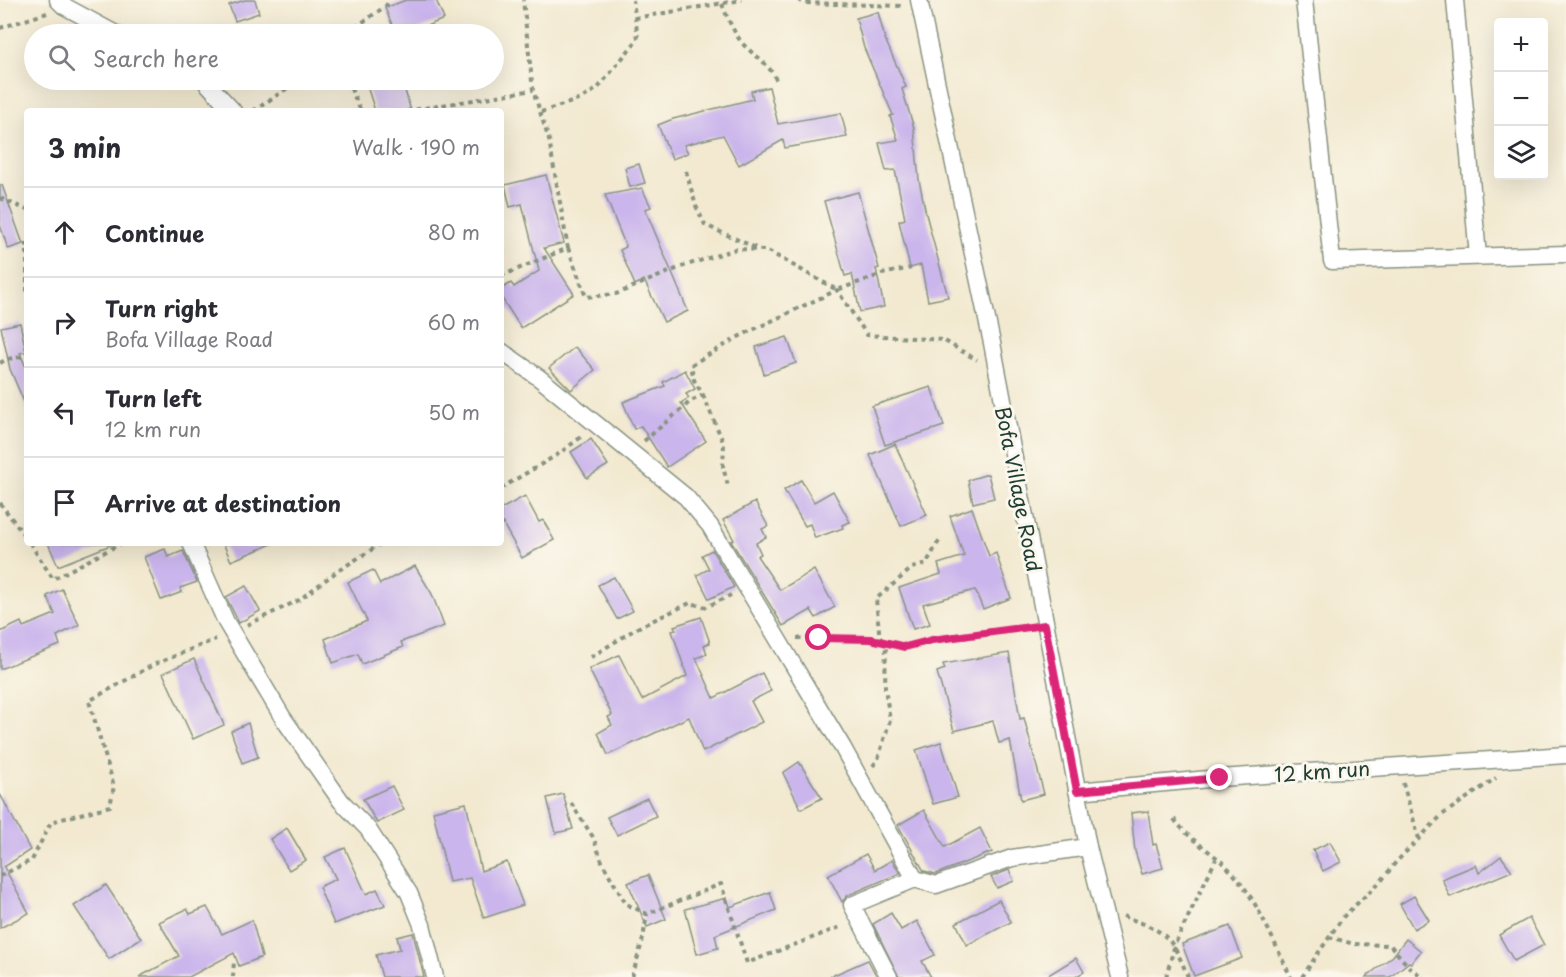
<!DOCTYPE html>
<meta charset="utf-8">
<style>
body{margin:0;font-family:"Playpen Sans",sans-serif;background:#f2f2f3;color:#2b2b33}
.controls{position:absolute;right:18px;top:18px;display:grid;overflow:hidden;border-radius:6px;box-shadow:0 6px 24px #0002}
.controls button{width:54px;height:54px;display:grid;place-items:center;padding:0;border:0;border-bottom:2px solid #e1e1e2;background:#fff;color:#2b2b33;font:30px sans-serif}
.stop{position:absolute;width:18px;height:18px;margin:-14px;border:4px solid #db2777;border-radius:50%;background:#fff}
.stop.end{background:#db2777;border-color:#fff;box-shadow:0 2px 6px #0008}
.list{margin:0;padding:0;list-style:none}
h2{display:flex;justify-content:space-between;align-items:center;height:78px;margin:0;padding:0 24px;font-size:26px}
h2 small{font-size:20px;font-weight:400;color:#7c7c81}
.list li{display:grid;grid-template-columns:39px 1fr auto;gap:18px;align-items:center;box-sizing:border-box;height:90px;padding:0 24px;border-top:2px solid #e1e1e2}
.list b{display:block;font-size:22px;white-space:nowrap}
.list p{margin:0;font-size:20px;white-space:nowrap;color:#7c7c81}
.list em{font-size:20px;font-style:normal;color:#7c7c81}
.icon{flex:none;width:33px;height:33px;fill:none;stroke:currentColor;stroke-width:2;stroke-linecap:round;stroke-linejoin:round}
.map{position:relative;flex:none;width:1566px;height:977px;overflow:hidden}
.search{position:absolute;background:#fff;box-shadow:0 6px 24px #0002;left:24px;top:24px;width:480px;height:66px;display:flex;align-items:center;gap:15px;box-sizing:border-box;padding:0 21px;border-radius:33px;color:#7c7c81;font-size:22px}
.panel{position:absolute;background:#fff;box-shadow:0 6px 24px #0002;left:24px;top:108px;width:480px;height:438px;border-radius:6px}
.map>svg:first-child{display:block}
.building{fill:#cab5ec}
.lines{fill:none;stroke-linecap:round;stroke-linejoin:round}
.minor-casing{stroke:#889382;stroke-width:19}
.path{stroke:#889382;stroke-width:4;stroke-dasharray:4.5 4.5;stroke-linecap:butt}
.minor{stroke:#fff;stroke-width:16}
.route{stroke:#db2777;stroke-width:8}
.labels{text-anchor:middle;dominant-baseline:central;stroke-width:6;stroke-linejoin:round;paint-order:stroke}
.street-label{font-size:20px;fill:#1f3d34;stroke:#fbf7ec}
</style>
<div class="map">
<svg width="1566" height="977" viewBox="0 0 1566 977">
<rect width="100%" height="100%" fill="#fbf7ec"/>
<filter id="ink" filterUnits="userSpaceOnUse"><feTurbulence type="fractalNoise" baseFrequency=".0167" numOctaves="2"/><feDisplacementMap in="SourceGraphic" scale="12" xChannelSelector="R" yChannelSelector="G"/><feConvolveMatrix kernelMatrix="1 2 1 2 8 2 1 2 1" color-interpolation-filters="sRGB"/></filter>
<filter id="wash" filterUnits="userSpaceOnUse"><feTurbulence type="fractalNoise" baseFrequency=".008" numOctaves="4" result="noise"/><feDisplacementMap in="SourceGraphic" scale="24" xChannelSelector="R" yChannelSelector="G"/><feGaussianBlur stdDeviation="1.35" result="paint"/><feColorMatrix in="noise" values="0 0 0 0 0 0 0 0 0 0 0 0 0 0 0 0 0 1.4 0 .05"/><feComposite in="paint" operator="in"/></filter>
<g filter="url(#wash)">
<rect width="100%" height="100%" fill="#f2e9d0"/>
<g id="blocks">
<g class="building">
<polygon points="245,0 255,0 259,13 235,21 229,5"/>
<polygon points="406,0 436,0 444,19 406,34 396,34 385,8"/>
<polygon points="878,12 885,39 906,87 902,89 914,128 919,180 926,214 948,297 928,301 921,265 910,268 899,221 905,219 895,170 886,171 879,143 898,140 890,116 893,115 864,48 856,18"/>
<polygon points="365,80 402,80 411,111 375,111"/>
<polygon points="769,87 778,124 841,113 847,137 785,148 783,140 739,165 723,135 684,145 688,153 672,159 658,125 673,119 753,99 751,91"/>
<polygon points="639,164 645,183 630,187 625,168"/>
<polygon points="546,175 564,243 544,248 574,294 521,328 501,297 501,289 511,283 514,287 539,271 522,204 510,207 505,185"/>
<polygon points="0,185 2,185 23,244 8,249 0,225"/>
<polygon points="642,188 651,207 645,209 688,311 664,322 644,280 635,285 620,250 626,247 605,195"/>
<polygon points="858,192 879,268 876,269 884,307 860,312 852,274 845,276 824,201"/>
<polygon points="20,323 26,352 20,353 27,370 27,409 10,369 1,327"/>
<polygon points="787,337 796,363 764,374 756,347"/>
<polygon points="575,347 595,370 571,390 549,368"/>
<polygon points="685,370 695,389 686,394 689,398 681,403 706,441 667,467 641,426 634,429 623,402 665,386 663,382"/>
<polygon points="931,387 944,426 885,445 872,406"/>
<polygon points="591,439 608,465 587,478 571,452"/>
<polygon points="895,444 927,515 901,526 870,455"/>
<polygon points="988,474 994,498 973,503 968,480"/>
<polygon points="801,480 814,502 833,491 850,522 842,525 843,528 815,538 810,524 805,526 784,490"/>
<polygon points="525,496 539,522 543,520 554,540 522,558 501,520 501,509"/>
<polygon points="755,502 768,526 762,529 766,537 756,543 761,554 757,556 780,590 814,570 835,607 816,618 811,610 783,626 731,541 734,540 723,520"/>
<polygon points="972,508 989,556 996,553 1011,598 983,609 975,590 923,604 930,624 913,629 899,588 941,574 938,564 964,556 950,516"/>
<polygon points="48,543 113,543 113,544 58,566"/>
<polygon points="223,543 274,543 231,561"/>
<polygon points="165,549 168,557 183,551 197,582 180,588 182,592 161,600 144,557"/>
<polygon points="712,550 734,587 709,599 697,575 709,569 702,555"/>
<polygon points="415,566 432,594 444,626 401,642 403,647 362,664 358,654 333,663 325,639 367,621 348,582 373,570 380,584"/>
<polygon points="614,577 633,611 617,619 598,585"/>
<polygon points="246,586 260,611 239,623 226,597"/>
<polygon points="62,589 79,625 57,636 60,645 0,669 0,632 21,622 23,627 55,614 47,596"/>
<polygon points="701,617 710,643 704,645 707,654 696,658 714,698 762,673 771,691 751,701 762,722 703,752 689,717 608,755 598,733 612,725 608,717 612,715 589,669 619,655 642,700 687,676 672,631 676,630 674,626"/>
<polygon points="1009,653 1020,719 1024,718 1044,794 1021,800 1010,740 999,743 993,721 954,731 937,672 945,669 943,664"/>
<polygon points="194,659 224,725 193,739 163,673"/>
<polygon points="248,723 258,757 242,763 231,731"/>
<polygon points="941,742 958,797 933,804 916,750"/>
<polygon points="799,762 822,798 801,809 783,773"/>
<polygon points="392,786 404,810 377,823 363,799"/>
<polygon points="0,794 30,850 4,867 29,913 0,928"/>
<polygon points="563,794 573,829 556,833 547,798"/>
<polygon points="647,798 656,816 617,835 607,817"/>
<polygon points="466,803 481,871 507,862 523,905 484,918 470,878 449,882 433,811"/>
<polygon points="924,810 945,847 980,828 992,852 936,874 924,871 898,825"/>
<polygon points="1148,811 1153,845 1156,844 1163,868 1142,874 1135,851 1131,813"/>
<polygon points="287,828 306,860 289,870 270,839"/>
<polygon points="1330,842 1341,862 1323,871 1313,850"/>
<polygon points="345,848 366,894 377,889 385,905 334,924 319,887 336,879 325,857"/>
<polygon points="866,854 875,870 892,860 900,873 848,895 842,902 828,875"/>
<polygon points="1501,856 1512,871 1450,897 1442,879 1476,865 1479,873"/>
<polygon points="1009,870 1014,881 997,888 991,877"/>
<polygon points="648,875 666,919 647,927 628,883"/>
<polygon points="106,885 141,938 109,959 74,906"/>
<polygon points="770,892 776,910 715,935 718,948 697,954 685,909 727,898 730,907"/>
<polygon points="1414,896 1429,920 1414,929 1400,904"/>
<polygon points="999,900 1011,922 967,945 956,923"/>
<polygon points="207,907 222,934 252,920 262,957 239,966 234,953 189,977 139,977 179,956 159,922 187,909 190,914"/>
<polygon points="891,913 901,930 917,921 935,955 922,961 931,977 899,977 873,924"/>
<polygon points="1529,918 1544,945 1514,961 1499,935"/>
<polygon points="1230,926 1242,958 1194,976 1182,944"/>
<polygon points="413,933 424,977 382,977 376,955 400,949 397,937"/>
<polygon points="1406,939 1421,951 1411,963 1409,962 1390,977 1366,977 1393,956"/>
<polygon points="1076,958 1084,972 1075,977 1045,977"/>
<polygon points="868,960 877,977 829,977"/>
</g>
</g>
</g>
<g filter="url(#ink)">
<use href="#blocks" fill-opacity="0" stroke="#889382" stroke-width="1.5"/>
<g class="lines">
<g class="minor-casing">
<g id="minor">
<polyline points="58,0 64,6 116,34"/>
<polyline points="919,0 992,343 1088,847 1120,977"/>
<polyline points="1304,0 1332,261 1566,254"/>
<polyline points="1455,0 1478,256"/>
<polyline points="204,80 233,111"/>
<polyline points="501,351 538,377 686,497 710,526 843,748 915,879"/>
<polyline points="191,543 226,622 283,718 341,801 368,829 409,893 422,925 435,977"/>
<polyline points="1077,791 1220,778 1566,755"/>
<polyline points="889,977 852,905 915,879 936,885 1012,858 1088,847"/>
</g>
</g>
<g class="path">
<polyline points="798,0 804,3 902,6"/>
<path d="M722,4C727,17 733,31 742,43C756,58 769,62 777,82"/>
<polyline points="635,18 742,0"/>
<polyline points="0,28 47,13"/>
<polyline points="351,34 351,30 386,6 389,0"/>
<polyline points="347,80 361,111"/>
<polyline points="253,111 300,80"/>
<polyline points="407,111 533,90"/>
<polyline points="541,112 581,99 598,88 638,39 633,0"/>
<polyline points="686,171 696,206 705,225 756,248"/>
<polyline points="0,198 27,210"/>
<polyline points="27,242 27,294"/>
<polyline points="568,248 586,297 616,294 681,267 736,249 766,250 837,290 882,274 911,268"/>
<polyline points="501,276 568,248 549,140 533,90 523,0"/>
<polyline points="0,363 7,359 27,356"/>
<polyline points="703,395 724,444 723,467 728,486"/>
<polyline points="644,441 691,401 703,395 694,380 691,365 742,335 837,290 867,335 943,340 977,360"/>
<polyline points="501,488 557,455 584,435"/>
<polyline points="0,503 27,539"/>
<polyline points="30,543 53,579 122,543"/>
<polyline points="247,625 299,600 336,572 382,543"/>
<polyline points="797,638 871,639 905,647 932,640 1030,627"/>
<polyline points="880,641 876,599 912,568 926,564 939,541"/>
<polyline points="591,657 637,628 690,603 706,607 731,595"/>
<polyline points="873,766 878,759 890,720 885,688 886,643"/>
<polyline points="1403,783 1419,839"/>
<polyline points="571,803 593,837 603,864 626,904 647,914 721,884 747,963 843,926"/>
<path d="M1174,819C1192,843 1211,850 1229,869C1258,899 1272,940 1291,977"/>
<polyline points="0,876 32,860 51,822 110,806 114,786 89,701 153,665 216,639"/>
<path d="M1123,916C1166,932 1170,933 1188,977"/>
<polyline points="1329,937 1354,944 1390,945 1410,968 1423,977"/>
<polyline points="233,977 234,960"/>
<polyline points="632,977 643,939 647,914"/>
<polyline points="1166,977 1175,944 1216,859"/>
<polyline points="1302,977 1343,917 1382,880 1396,862 1442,815 1496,778"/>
</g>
<use href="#minor" class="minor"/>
</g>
</g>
<g class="lines" filter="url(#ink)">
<polyline class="route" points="819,638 871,639 905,647 932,640 1045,625 1077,791 1220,778"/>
</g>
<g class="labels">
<g class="street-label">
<text transform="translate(1019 489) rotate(79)">Bofa Village Road</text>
<text transform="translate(1322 771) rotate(-4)">12 km run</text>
</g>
</g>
</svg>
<div class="controls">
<button>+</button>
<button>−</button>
<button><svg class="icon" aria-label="layers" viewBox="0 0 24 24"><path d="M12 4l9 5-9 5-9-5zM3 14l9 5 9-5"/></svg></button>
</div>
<div class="stop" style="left:819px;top:638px"></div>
<div class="stop end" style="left:1220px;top:778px"></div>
<div class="search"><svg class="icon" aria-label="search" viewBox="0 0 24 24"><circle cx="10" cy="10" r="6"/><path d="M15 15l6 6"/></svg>Search here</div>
<section class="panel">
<h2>3 min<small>Walk · 190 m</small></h2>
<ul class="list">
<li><svg class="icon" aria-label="ahead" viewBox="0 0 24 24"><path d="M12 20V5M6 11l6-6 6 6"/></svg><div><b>Continue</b></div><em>80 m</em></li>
<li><svg class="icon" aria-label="right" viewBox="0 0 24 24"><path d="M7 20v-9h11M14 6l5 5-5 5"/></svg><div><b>Turn right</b><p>Bofa Village Road</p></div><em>60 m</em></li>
<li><svg class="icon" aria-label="left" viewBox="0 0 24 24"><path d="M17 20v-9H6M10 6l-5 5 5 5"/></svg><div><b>Turn left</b><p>12 km run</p></div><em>50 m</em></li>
<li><svg class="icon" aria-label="arrive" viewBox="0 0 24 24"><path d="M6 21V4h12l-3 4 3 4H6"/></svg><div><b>Arrive at destination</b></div></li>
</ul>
</section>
</div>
